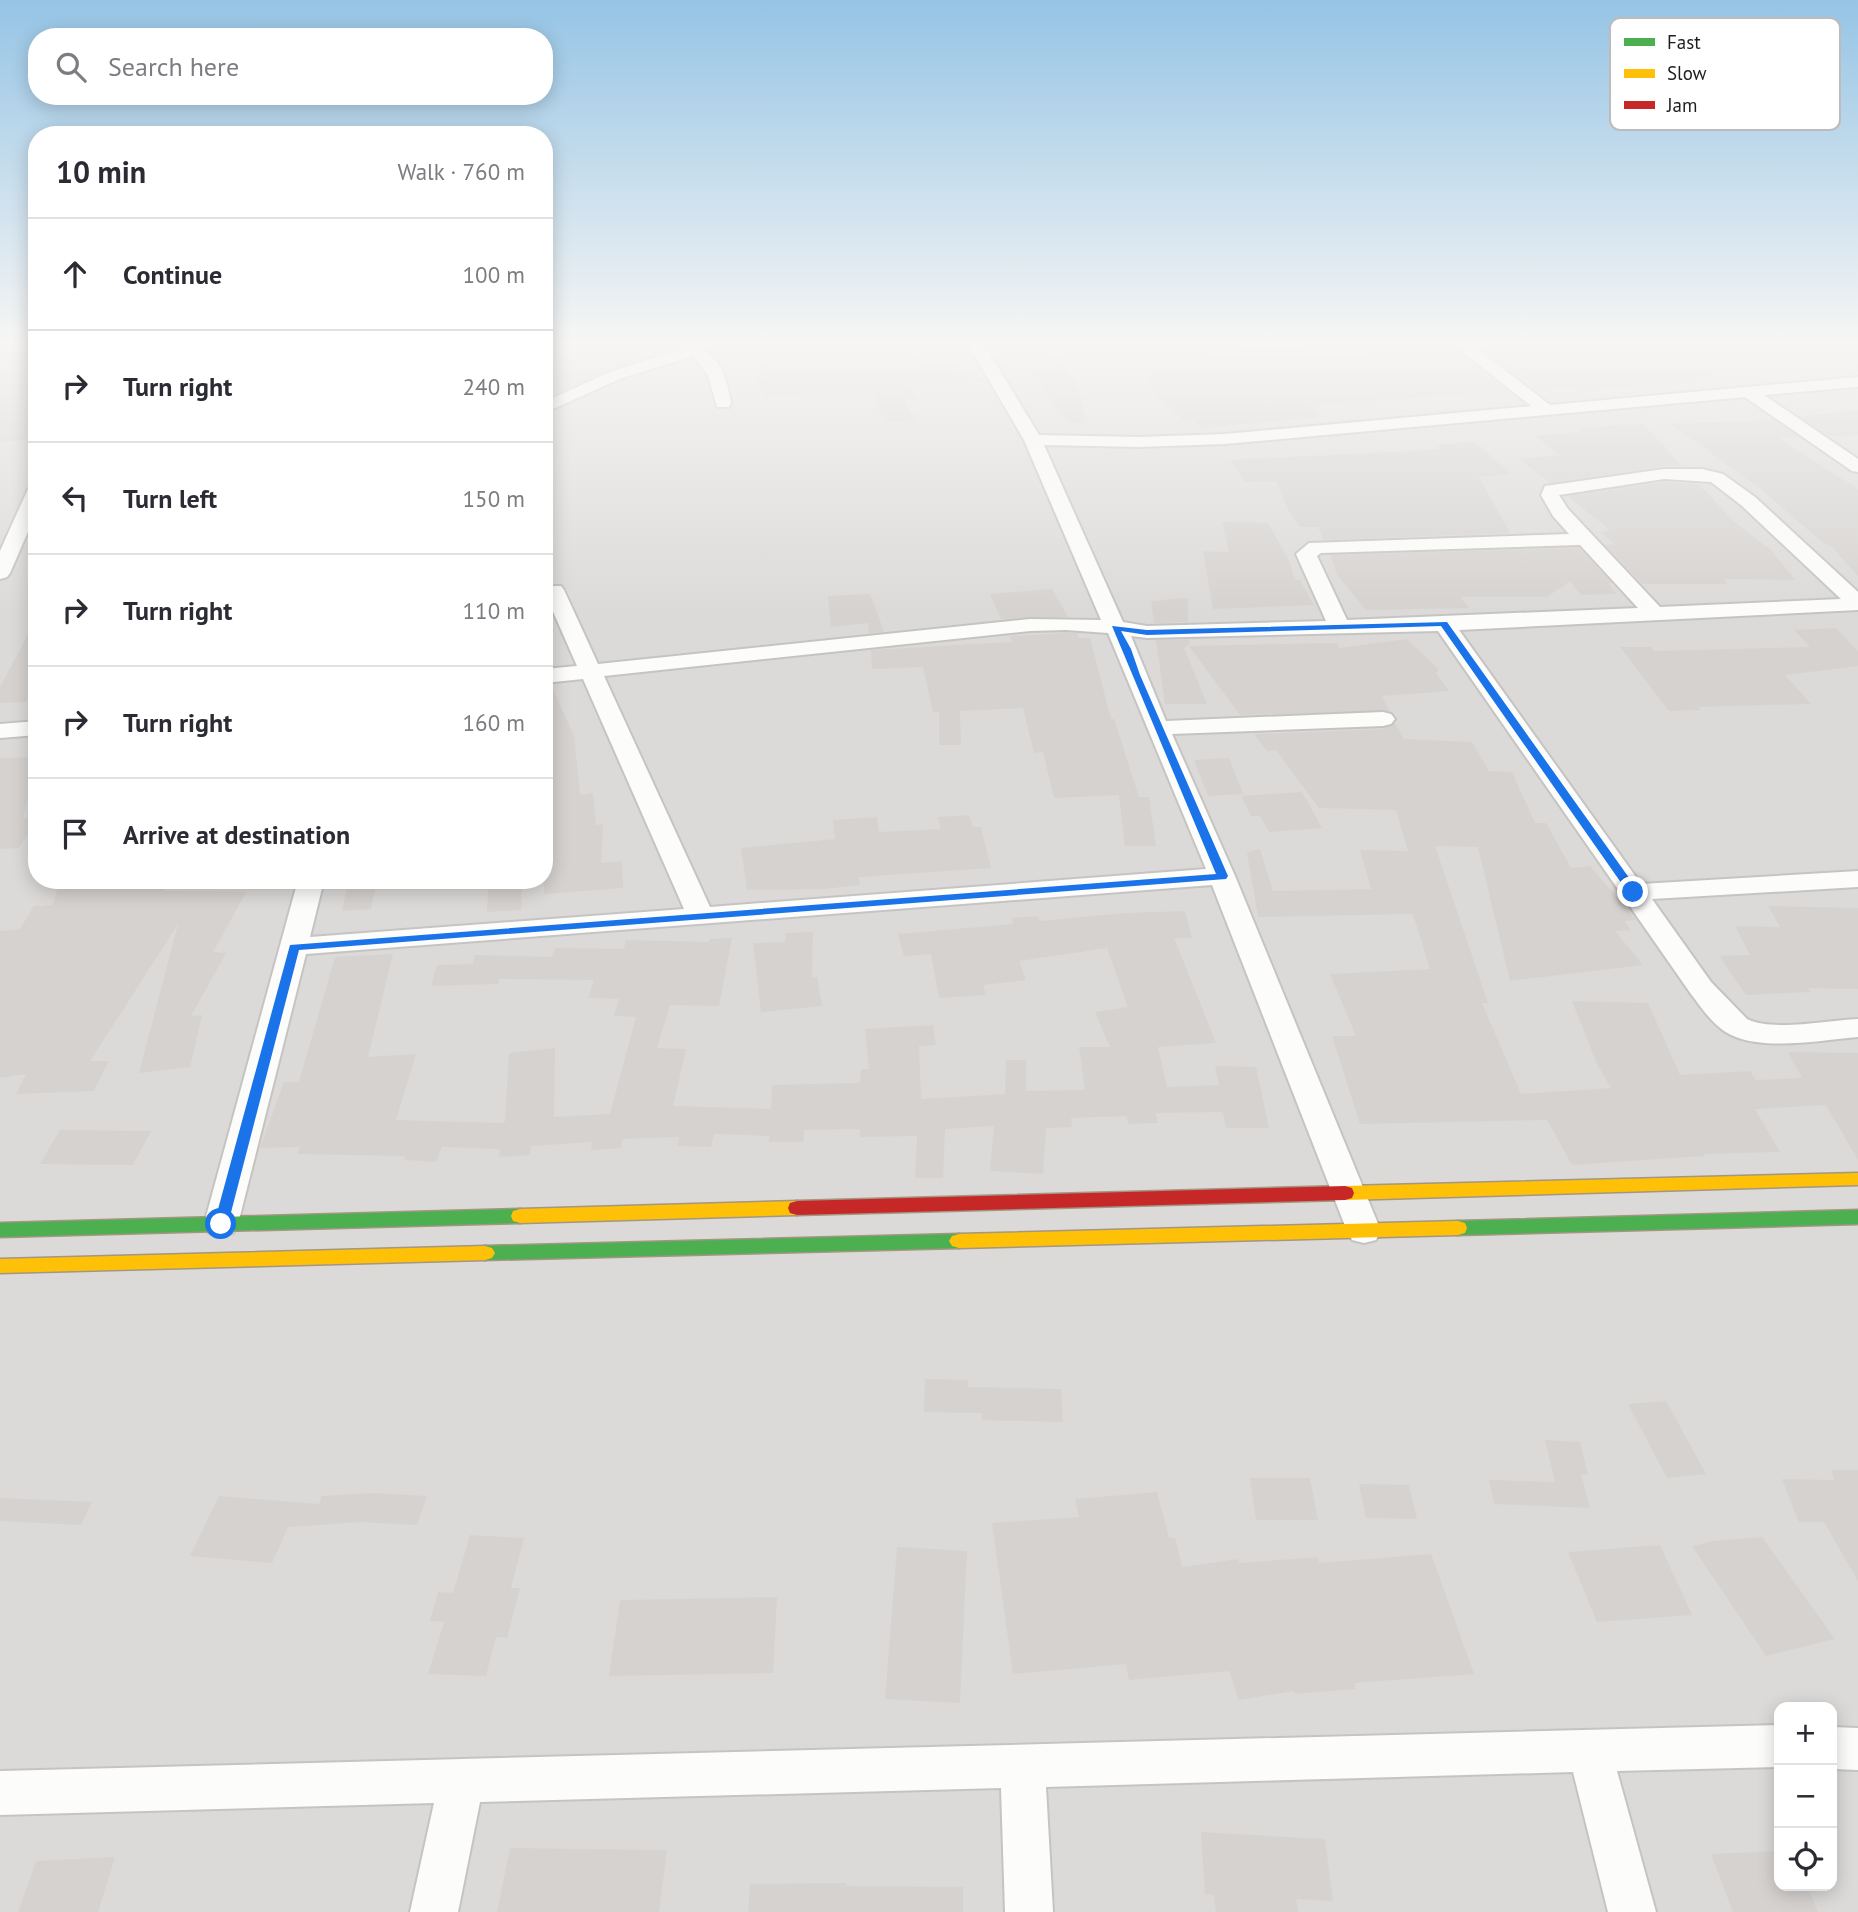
<!DOCTYPE html>
<meta charset="utf-8">
<style>
body{margin:0;font-family:"PT Sans",sans-serif;background:#f7f7f7;color:#2b2b33}
.controls{position:absolute;right:21px;bottom:21px;display:grid;overflow:hidden;border-radius:14px;box-shadow:0 4px 18px #0003}
.controls button{width:63px;height:63px;display:grid;place-items:center;padding:0;border:0;border-bottom:2px solid #e1e1e2;background:#fff;color:#2b2b33;font:35px sans-serif}
.stop{position:absolute;width:21px;height:21px;margin:-16px;border:5px solid #1a73e8;border-radius:50%;background:#fff}
.stop.end{background:#1a73e8;border-color:#fff;box-shadow:0 2px 7px #0008}
.list{margin:0;padding:0;list-style:none}
h2{display:flex;justify-content:space-between;align-items:center;height:91px;margin:0;padding:0 28px;font-size:30px}
h2 small{font-size:23px;font-weight:400;color:#7c7c81}
.list li{display:grid;grid-template-columns:46px 1fr auto;gap:21px;align-items:center;box-sizing:border-box;height:112px;padding:0 28px;border-top:2px solid #e1e1e2}
.list b{display:block;font-size:26px;white-space:nowrap}
.list em{font-size:23px;font-style:normal;color:#7c7c81}
.icon{flex:none;width:38px;height:38px;fill:none;stroke:currentColor;stroke-width:2;stroke-linecap:round;stroke-linejoin:round}
.map{position:relative;flex:none;width:1858px;height:1912px;overflow:hidden}
.search{position:absolute;background:#fff;box-shadow:0 4px 18px #0003;left:28px;top:28px;width:525px;height:77px;display:flex;align-items:center;gap:18px;box-sizing:border-box;padding:0 24px;border-radius:28px;color:#7c7c81;font-size:26px}
.panel{position:absolute;background:#fff;box-shadow:0 4px 18px #0003;left:28px;top:126px;width:525px;height:763px;border-radius:28px}
.map>svg:first-child{display:block}
.residential{fill:#dcdad8;fill-rule:evenodd}
.building{fill:#d5d2d0}
.lines{fill:none;stroke-linecap:round;stroke-linejoin:round}
.street-casing{stroke:#c5c4c3;stroke-width:4}
.fast-casing{stroke:#a39683;stroke-width:3}
.slow-casing{stroke:#a39683;stroke-width:3}
.jam-casing{stroke:#a39683;stroke-width:3}
.street{fill:#fcfcfb;fill-rule:evenodd}
.fast{fill:#4caf50;fill-rule:evenodd}
.slow{fill:#ffc107;fill-rule:evenodd}
.jam{fill:#c62828;fill-rule:evenodd}
.route{fill:#1a73e8}
.key{fill:#fff;stroke:#bcbcbc;stroke-width:2}
.key-label{font-size:19px;fill:#1e1e1e}
</style>
<div class="map">
<svg width="1858" height="1912" viewBox="0 0 1858 1912">
<rect width="100%" height="100%" fill="#edeae7"/>
<path class="residential" d="M0,344H37V880H544V344H1858V1912H0ZM1779,1707H1832V1886H1779Z"/>
<g class="building">
<polygon points="37,344 37,425 32,426 25,440 0,442 0,346"/>
<polygon points="596,344 672,344 676,348 609,369 544,399 544,363"/>
<polygon points="734,344 902,344 924,362 930,359 986,381 909,386 916,399 904,399 915,420 885,422 870,389 765,397 750,366 743,367"/>
<polygon points="1031,344 1036,351 1050,350 1070,374 1080,391 1085,423 1068,423 1042,390 1040,381 1035,381 1007,346"/>
<polygon points="1139,344 1193,344 1182,352 1282,355 1372,353 1369,350 1450,344 1509,392 1311,404 1317,409 1312,409 1321,417 1201,428 1193,420 1184,421 1152,392"/>
<polygon points="1475,344 1712,344 1713,376 1697,378 1701,381 1699,382 1577,391 1573,388 1535,390"/>
<polygon points="1858,410 1858,435 1829,436 1801,417"/>
<polygon points="1774,420 1798,437 1778,438 1858,489 1858,576 1833,548 1822,542 1762,490 1671,424"/>
<polygon points="1643,424 1682,466 1664,466 1550,483 1519,459 1559,455 1536,436 1582,432 1578,429 1614,425"/>
<polygon points="1475,442 1511,474 1479,477 1510,533 1324,540 1318,527 1300,527 1288,510 1276,481 1245,482 1230,460 1394,452 1441,449 1437,445"/>
<polygon points="1664,482 1699,484 1733,521 1771,550 1795,580 1723,579 1727,584 1642,584 1605,545 1615,544 1600,532 1610,530 1567,496"/>
<polygon points="1222,522 1268,523 1289,560 1295,580 1300,580 1314,605 1213,609 1203,551 1229,552"/>
<polygon points="1579,548 1612,583 1608,583 1616,594 1581,595 1570,581 1547,597 1460,597 1469,608 1366,610 1338,576 1330,555"/>
<polygon points="1052,589 1068,617 1001,619 990,594"/>
<polygon points="870,594 884,632 869,633 868,623 831,627 828,596"/>
<polygon points="1188,598 1188,622 1154,623 1151,601"/>
<polygon points="37,617 37,680 26,702 0,703 0,687"/>
<polygon points="1836,628 1858,651 1858,666 1785,675 1811,704 1698,707 1701,710 1669,711 1620,647 1651,647 1654,651 1810,647 1794,630"/>
<polygon points="1066,633 1077,633 1079,638 1090,638 1111,719 1114,719 1139,797 1149,797 1156,846 1125,846 1119,795 1054,798 1043,752 1034,753 1023,708 960,711 961,745 939,745 939,712 933,712 923,667 872,669 871,650 1012,642 1009,636"/>
<polygon points="1407,639 1439,670 1436,673 1449,691 1382,696 1390,711 1240,715 1189,646 1337,643 1339,648"/>
<polygon points="1156,640 1189,640 1189,645 1184,648 1207,704 1165,704"/>
<polygon points="551,685 574,736 580,795 593,793 596,825 603,824 601,863 622,861 623,888 544,894 544,686"/>
<polygon points="1395,723 1404,739 1472,742 1489,771 1512,772 1535,823 1546,823 1571,868 1590,866 1636,920 1625,921 1630,930 1615,931 1643,965 1510,981 1478,847 1435,846 1488,1003 1482,1003 1521,1094 1611,1088 1597,1064 1572,1001 1648,1003 1680,1075 1750,1071 1756,1080 1802,1078 1788,1052 1858,1053 1858,1160 1826,1105 1755,1109 1780,1152 1704,1154 1705,1156 1572,1165 1547,1120 1360,1124 1332,1036 1356,1036 1330,974 1430,969 1413,914 1258,917 1247,852 1260,849 1273,891 1371,889 1360,850 1408,851 1396,810 1319,808 1276,750 1267,751 1254,734 1383,729"/>
<polygon points="37,757 23,818 37,819 19,848 0,849 0,758"/>
<polygon points="1229,758 1243,794 1208,796 1194,760"/>
<polygon points="1302,792 1322,828 1269,832 1260,816 1251,816 1241,796"/>
<polygon points="969,815 973,827 981,827 991,868 859,877 860,885 824,889 747,890 741,848 835,839 833,820 877,817 879,832 941,829 938,817"/>
<polygon points="60,880 169,880 164,891 246,892 213,952 226,953 191,1016 202,1015 190,1067 139,1073 178,924 90,1061 109,1061 94,1091 16,1094 26,1074 0,1078 0,931 20,929 34,906 53,905"/>
<polygon points="489,880 522,880 521,910 487,912"/>
<polygon points="376,884 371,909 342,911 347,887"/>
<polygon points="1768,906 1858,908 1858,989 1807,988 1811,992 1746,995 1719,956 1750,955 1735,926 1780,927"/>
<polygon points="1185,911 1192,938 1174,938 1216,1043 1158,1047 1167,1087 1219,1085 1215,1066 1256,1067 1269,1128 1226,1128 1223,1112 1156,1113 1158,1123 1128,1124 1127,1116 1071,1118 1072,1127 1046,1128 1043,1174 990,1171 994,1126 945,1129 943,1178 915,1178 917,1136 860,1137 860,1129 804,1130 803,1142 769,1142 769,1136 714,1134 711,1147 678,1146 679,1137 622,1139 621,1148 591,1150 592,1142 531,1146 530,1155 499,1157 500,1149 442,1147 436,1162 404,1160 405,1156 297,1154 300,1147 260,1148 284,1082 299,1082 335,957 393,954 368,1057 416,1054 396,1120 503,1123 505,1121 509,1053 555,1048 554,1117 610,1114 636,1017 614,1016 619,999 588,998 594,980 499,979 498,984 431,986 437,965 473,964 475,955 552,957 555,948 624,949 626,940 709,942 709,939 732,938 719,1006 670,1005 657,1048 686,1049 673,1106 771,1109 772,1085 860,1083 861,1069 869,1069 865,1029 933,1025 936,1045 919,1046 921,1099 1005,1094 1006,1060 1026,1060 1026,1091 1085,1090 1079,1047 1110,1047 1095,1012 1128,1007 1107,948 1019,961 1026,980 983,985 986,995 939,998 931,954 904,956 898,934 1013,924 1012,918 1038,916 1040,921 1125,913"/>
<polygon points="813,932 812,978 817,977 822,1006 761,1012 753,943 785,942 786,933"/>
<polygon points="60,1130 151,1131 133,1165 40,1164"/>
<polygon points="925,1379 968,1380 968,1387 1061,1389 1063,1422 982,1420 982,1413 924,1412"/>
<polygon points="1666,1401 1706,1474 1667,1478 1628,1404"/>
<polygon points="1545,1440 1580,1442 1588,1475 1581,1474 1590,1508 1494,1504 1489,1480 1555,1482"/>
<polygon points="1831,1470 1858,1470 1858,1581 1824,1522 1799,1522 1782,1479 1835,1480"/>
<polygon points="1250,1478 1310,1478 1318,1520 1256,1520"/>
<polygon points="1359,1484 1409,1485 1417,1519 1366,1518"/>
<polygon points="1157,1492 1169,1538 1175,1538 1182,1567 1238,1559 1239,1563 1318,1557 1319,1563 1431,1554 1474,1674 1354,1683 1356,1689 1295,1694 1294,1691 1239,1700 1229,1671 1129,1680 1126,1664 1013,1674 992,1523 1079,1517 1075,1499"/>
<polygon points="375,1493 427,1496 417,1525 361,1522 288,1527 272,1563 190,1556 219,1496 320,1504 321,1496"/>
<polygon points="0,1498 92,1502 81,1525 0,1521"/>
<polygon points="470,1535 524,1538 511,1588 520,1588 507,1638 496,1637 486,1676 428,1674 444,1622 430,1621 438,1592 453,1593"/>
<polygon points="1762,1537 1835,1639 1766,1656 1692,1546 1715,1541"/>
<polygon points="1660,1545 1692,1615 1597,1622 1568,1552"/>
<polygon points="897,1547 967,1551 960,1703 885,1699"/>
<polygon points="777,1597 773,1673 609,1676 620,1600"/>
<polygon points="1201,1832 1325,1839 1333,1901 1296,1899 1298,1912 1216,1912 1214,1895 1205,1894"/>
<polygon points="510,1848 667,1850 659,1912 497,1912"/>
<polygon points="1779,1851 1779,1886 1807,1886 1818,1912 1733,1912 1711,1854"/>
<polygon points="115,1857 98,1912 18,1912 36,1861"/>
<polygon points="846,1883 846,1886 963,1887 963,1912 748,1912 750,1884"/>
</g>
<g class="lines">
<g class="street-casing">
<g id="street">
<path d="M675,344C714,344 725,367 731,403L729,407H717L708,375L693,356L622,378L544,413V402L610,372L682,349Z"/>
<path d="M968,344H984L1039,435L1139,437L1225,434L1531,406L1453,344H1471L1550,405L1858,377V387L1764,395L1858,459V472L1852,471L1745,397L1225,444L1139,447L1044,445L1123,622L1147,626L1326,621L1296,554L1309,543L1569,534L1553,516L1541,495L1545,486L1664,469H1702L1723,474L1755,497L1858,592V610L1459,630L1641,884L1858,871V887L1652,899L1711,982L1747,1019C1773,1032 1829,1020 1858,1019V1037C1820,1040 1757,1053 1724,1031C1710,1021 1701,1007 1691,994L1438,631L1147,638L1131,636L1166,721L1383,712L1391,714L1395,719L1391,724L1383,726L1172,734L1235,876L1381,1231L1376,1240L1364,1243L1352,1240L1347,1231L1212,885L306,954L238,1224L233,1233L221,1236L209,1233L204,1224L298,880H324L310,937L684,909L583,679L544,683V669L577,666L544,591L547,586H561L564,590L598,664L1030,619L1101,620L1024,440ZM1664,479L1711,482L1741,505L1841,599L1660,607L1568,509L1559,495ZM1580,545L1638,608L1347,620L1317,556L1321,553ZM1066,630L1108,633L1206,869L710,907L604,676L1030,631Z"/>
<path d="M1237,344H1306C1297,351 1246,351 1237,344Z"/>
<polygon points="37,484 37,511 10,573 7,577 0,579 0,551 28,489"/>
<polygon points="37,721 37,735 0,738 0,724"/>
<polygon points="1779,1725 1779,1767 1617,1771 1656,1912 1608,1912 1573,1772 1046,1787 1053,1912 1005,1912 1001,1788 480,1802 458,1912 410,1912 434,1803 0,1815 0,1771"/>
<polygon points="1832,1727 1858,1728 1858,1770 1832,1769"/>
</g>
</g>
<g class="fast-casing">
<g id="fast">
<polygon points="520,1209 527,1211 529,1216 527,1221 520,1223 0,1237 0,1223"/>
<polygon points="1858,1210 1858,1224 1458,1235 1451,1233 1449,1228 1451,1223 1458,1221"/>
<polygon points="959,1234 966,1236 969,1241 966,1246 959,1248 485,1260 478,1258 475,1253 478,1248 485,1246"/>
</g>
</g>
<g class="slow-casing">
<g id="slow">
<polygon points="1858,1173 1858,1185 1345,1200 1338,1198 1336,1193 1338,1188 1345,1186"/>
<polygon points="797,1201 804,1203 806,1208 804,1213 797,1215 520,1223 513,1221 511,1216 513,1211 520,1209"/>
<polygon points="1458,1221 1465,1223 1467,1228 1465,1233 1458,1235 959,1248 952,1246 949,1241 952,1236 959,1234"/>
<polygon points="485,1246 492,1248 495,1253 492,1258 485,1260 0,1273 0,1259"/>
</g>
</g>
<g class="jam-casing">
<polygon id="jam" points="1345,1186 1352,1188 1354,1193 1352,1198 1345,1200 797,1215 790,1213 788,1208 790,1203 797,1201"/>
</g>
<use href="#street" class="street"/>
<use href="#fast" class="fast"/>
<use href="#slow" class="slow"/>
<use href="#jam" class="jam"/>
</g>
<linearGradient id="sky" x2="0" y2="1"><stop stop-color="#95c4e5"/><stop offset="0.56" stop-color="#f7f6f4"/><stop offset="1" stop-color="#f7f6f4" stop-opacity="0"/></linearGradient>
<rect width="1858" height="612" fill="url(#sky)"/>
<polygon class="route" points="1447,622 1637,889 1637,894 1629,894 1441,626 1147,635 1121,631 1131,649 1140,675 1228,876 1226,879 299,950 228,1224 221,1229 214,1224 290,945 1216,874 1112,626 1147,630"/>
<rect x="1610" y="18" width="230" height="112" rx="10" class="key"/>
<rect x="1624" y="38" width="31" height="8" fill="#4caf50"/>
<rect x="1624" y="69" width="31" height="9" fill="#ffc107"/>
<rect x="1624" y="101" width="31" height="8" fill="#c62828"/>
<g class="key-label">
<text x="1667" y="49">Fast</text>
<text x="1667" y="80">Slow</text>
<text x="1667" y="112">Jam</text>
</g>
</svg>
<div class="controls">
<button>+</button>
<button>−</button>
<button><svg class="icon" aria-label="locate" viewBox="0 0 24 24"><circle cx="12" cy="12" r="6"/><path d="M12 2v4M12 18v4M2 12h4M18 12h4"/></svg></button>
</div>
<div class="stop" style="left:221px;top:1224px"></div>
<div class="stop end" style="left:1633px;top:892px"></div>
<div class="search"><svg class="icon" aria-label="search" viewBox="0 0 24 24"><circle cx="10" cy="10" r="6"/><path d="M15 15l6 6"/></svg>Search here</div>
<section class="panel">
<h2>10 min<small>Walk · 760 m</small></h2>
<ul class="list">
<li><svg class="icon" aria-label="ahead" viewBox="0 0 24 24"><path d="M12 20V5M6 11l6-6 6 6"/></svg><div><b>Continue</b></div><em>100 m</em></li>
<li><svg class="icon" aria-label="right" viewBox="0 0 24 24"><path d="M7 20v-9h11M14 6l5 5-5 5"/></svg><div><b>Turn right</b></div><em>240 m</em></li>
<li><svg class="icon" aria-label="left" viewBox="0 0 24 24"><path d="M17 20v-9H6M10 6l-5 5 5 5"/></svg><div><b>Turn left</b></div><em>150 m</em></li>
<li><svg class="icon" aria-label="right" viewBox="0 0 24 24"><path d="M7 20v-9h11M14 6l5 5-5 5"/></svg><div><b>Turn right</b></div><em>110 m</em></li>
<li><svg class="icon" aria-label="right" viewBox="0 0 24 24"><path d="M7 20v-9h11M14 6l5 5-5 5"/></svg><div><b>Turn right</b></div><em>160 m</em></li>
<li><svg class="icon" aria-label="arrive" viewBox="0 0 24 24"><path d="M6 21V4h12l-3 4 3 4H6"/></svg><div><b>Arrive at destination</b></div></li>
</ul>
</section>
</div>
